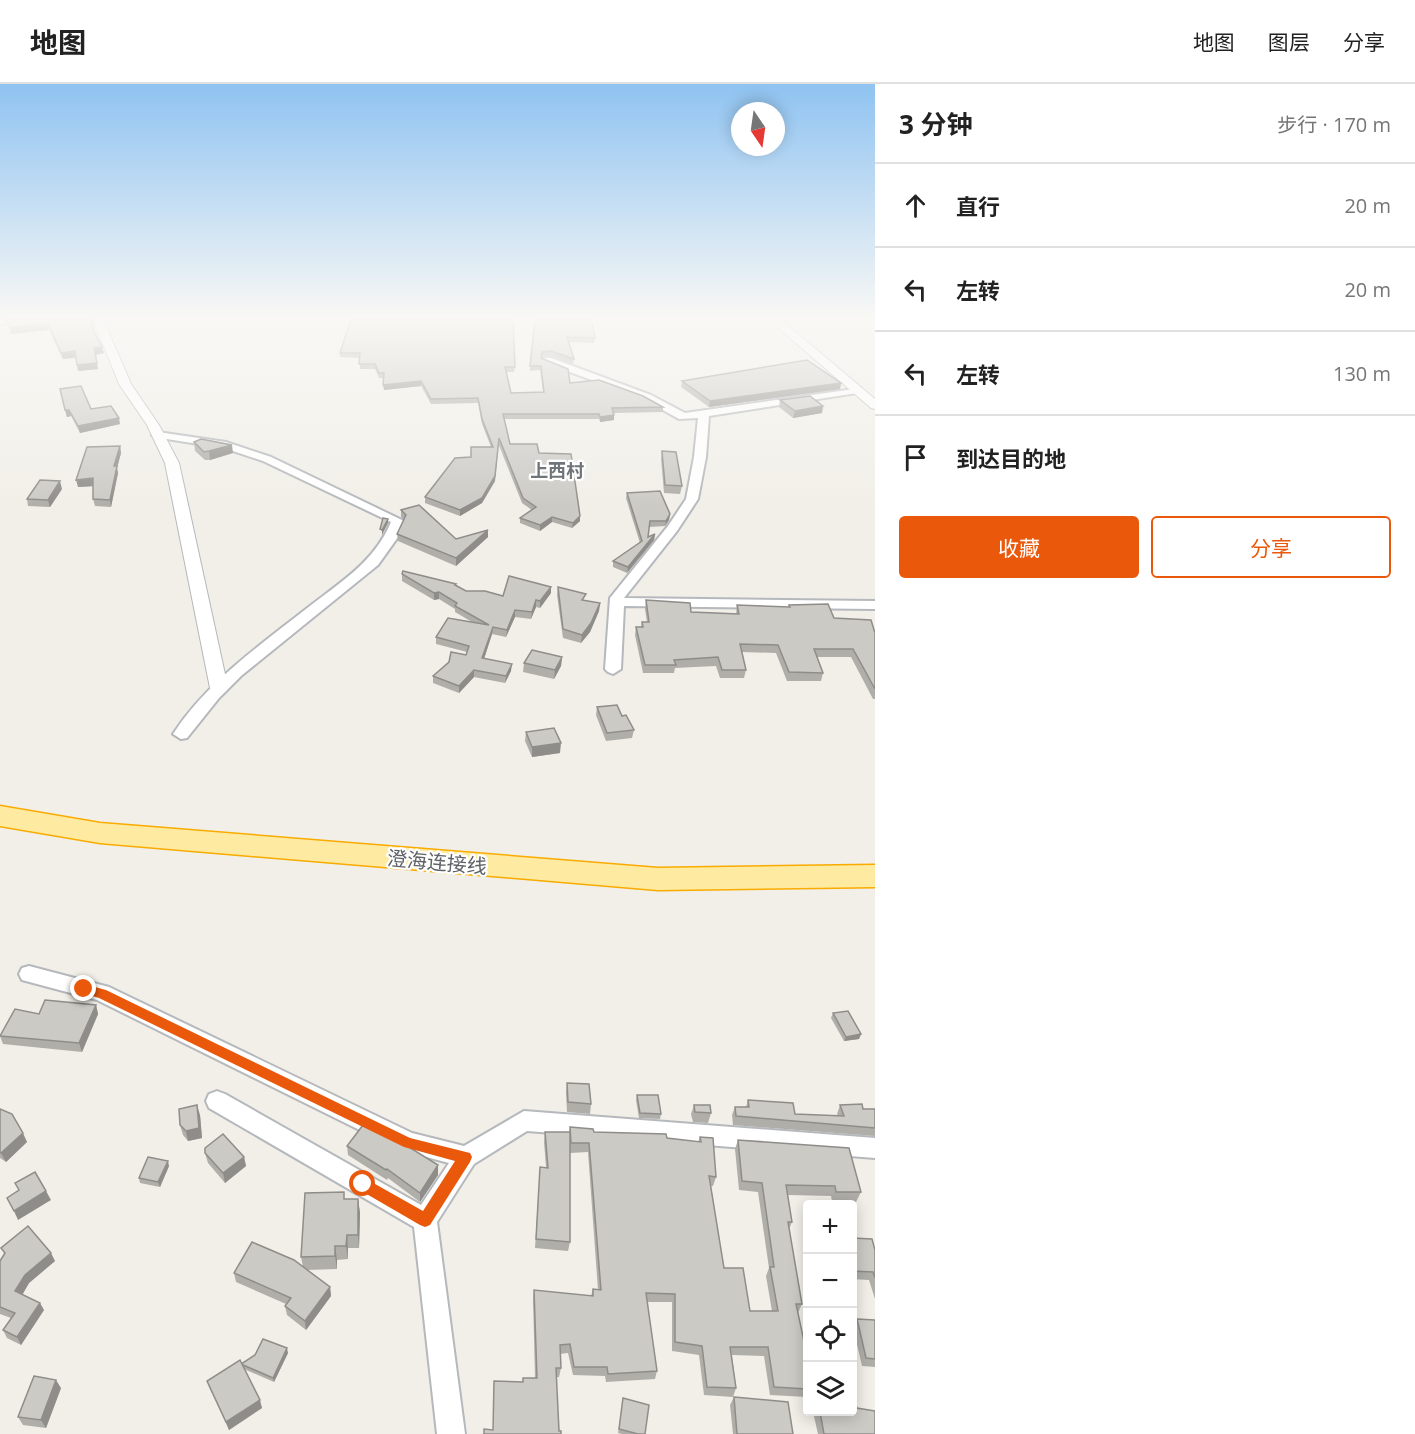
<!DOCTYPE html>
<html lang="zh">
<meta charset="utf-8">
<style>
body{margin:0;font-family:"Open Sans","Noto Sans SC",sans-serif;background:#f6f6f6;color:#222}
.controls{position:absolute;right:18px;bottom:18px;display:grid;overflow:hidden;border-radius:6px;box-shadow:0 3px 15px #0003}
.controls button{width:54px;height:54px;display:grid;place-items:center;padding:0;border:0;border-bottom:2px solid #e0e0e0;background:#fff;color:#222;font:30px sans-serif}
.compass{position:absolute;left:731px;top:18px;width:54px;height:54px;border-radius:50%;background:#fff;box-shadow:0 3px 15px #0003;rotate:167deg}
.stop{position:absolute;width:18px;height:18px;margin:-14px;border:4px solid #ea580c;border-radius:50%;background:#fff}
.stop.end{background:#ea580c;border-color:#fff;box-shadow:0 2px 6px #0008}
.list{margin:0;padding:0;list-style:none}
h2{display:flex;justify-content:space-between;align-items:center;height:78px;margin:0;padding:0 24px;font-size:26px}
h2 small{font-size:20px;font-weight:400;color:#767676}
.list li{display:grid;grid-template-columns:39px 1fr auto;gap:18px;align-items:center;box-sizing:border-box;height:84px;padding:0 24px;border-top:2px solid #e0e0e0}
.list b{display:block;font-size:22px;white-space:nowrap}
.list em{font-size:20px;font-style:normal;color:#767676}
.actions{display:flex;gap:12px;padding:18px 24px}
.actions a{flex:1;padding:14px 0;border:2px solid #ea580c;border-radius:6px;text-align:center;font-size:21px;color:#ea580c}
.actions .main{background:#ea580c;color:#fff}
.icon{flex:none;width:33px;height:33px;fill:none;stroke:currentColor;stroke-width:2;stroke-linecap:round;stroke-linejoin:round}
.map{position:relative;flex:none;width:875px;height:1350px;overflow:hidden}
header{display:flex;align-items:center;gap:36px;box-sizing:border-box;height:84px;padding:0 30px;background:#fff;border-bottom:2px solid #e0e0e0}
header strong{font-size:28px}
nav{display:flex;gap:33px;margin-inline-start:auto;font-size:21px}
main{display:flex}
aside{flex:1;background:#fff}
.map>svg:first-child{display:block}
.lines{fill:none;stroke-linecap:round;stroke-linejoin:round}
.minor-casing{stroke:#b5b8bc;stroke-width:4}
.tertiary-casing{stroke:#b5b8bc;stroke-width:2}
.trunk-casing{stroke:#f9ab00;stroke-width:3}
.minor{fill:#fff;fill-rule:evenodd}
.tertiary{fill:#fff;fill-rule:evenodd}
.trunk{fill:#feeaa1;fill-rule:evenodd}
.wall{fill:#afaea9}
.shaded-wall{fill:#8f8d8a}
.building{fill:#cccac5;stroke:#8f8d8a;stroke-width:1.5}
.route{fill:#ea580c}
.labels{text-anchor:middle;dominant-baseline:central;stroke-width:4.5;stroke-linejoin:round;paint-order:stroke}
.far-quarter-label{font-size:18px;font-weight:bold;fill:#70757a;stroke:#fff}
.street-label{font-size:20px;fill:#5f6368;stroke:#fff}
</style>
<header>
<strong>地图</strong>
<nav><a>地图</a><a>图层</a><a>分享</a></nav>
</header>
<main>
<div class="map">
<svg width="875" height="1350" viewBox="0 0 875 1350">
<rect width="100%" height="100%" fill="#f1efe8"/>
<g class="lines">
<g class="minor-casing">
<g id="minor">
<polygon points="0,235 27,235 22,238 0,240"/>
<polygon points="543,274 551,274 651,311 685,329 861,304 861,308 857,309 709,332 706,373 698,415 677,447 624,514 875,517 875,525 624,522 621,585 613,590 608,588 605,585 610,514 668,442 686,415 694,373 698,334 679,335 643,315 543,278"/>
<path d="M158,348L226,358L271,373L404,437L398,453L378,481L241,592L219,614L187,654L181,655L173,650C206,599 259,562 306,525C339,499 374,479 391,438L263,377L224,364L154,353L152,351Z"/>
<polygon points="29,882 109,903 412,1049 464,1062 524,1027 875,1054 875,1074 527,1047 474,1080 437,1138 465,1350 437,1350 414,1143 209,1024 206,1017 209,1010 217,1007 225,1010 421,1121 449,1079 400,1066 97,916 22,896 19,890 22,884"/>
</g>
</g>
<g class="tertiary-casing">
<g id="tertiary">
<polygon points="93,235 103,235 131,300 159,341 179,379 228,604 225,608 213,608 210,604 165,379 147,341 119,300"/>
<polygon points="768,235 780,235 875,315 875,325 871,324"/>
</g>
</g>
<g class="trunk-casing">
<polygon id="trunk" points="0,722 100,739 658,784 875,781 875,803 658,806 100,759 0,742"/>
</g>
<use href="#minor" class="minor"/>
<use href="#tertiary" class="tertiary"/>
<use href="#trunk" class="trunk"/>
</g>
<g class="wall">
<polygon points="6,235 94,240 95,246 94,246 104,269 95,271 98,285 78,287 76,274 63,275 49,246 11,250"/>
<polygon points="351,235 515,283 514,288 506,288 511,309 543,308 540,286 530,287 535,235 595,254 594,259 568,258 574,275 573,280 551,272 542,272 541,274 570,299 663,323 663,328 614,329 614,336 600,338 599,335 504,335 510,360 539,369 580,432 580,437 572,444 552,438 540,447 520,439 520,434 532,426 522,419 498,359 495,397 482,419 460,432 425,419 425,413 471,373 471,363 491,363 482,340 478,319 431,320 421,302 384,306 384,294 379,294 375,285 360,285 360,274 340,273 340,269"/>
<polygon points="682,297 841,299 840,305 709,323 681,303"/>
<polygon points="60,305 91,325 120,340 80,349 71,332 67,333"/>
<polygon points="780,316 823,322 822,329 793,334 779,323"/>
<polygon points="194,358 233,369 210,376 205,376 195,367"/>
<polygon points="120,362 121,369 117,384 118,389 111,423 95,422 93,415 93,402 78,403"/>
<polygon points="662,367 682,402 680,410 664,409 661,375"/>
<polygon points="62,405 50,423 28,422 27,415"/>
<polygon points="627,409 670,430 669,436 665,442 649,443 648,453 655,450 654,456 627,489 613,483 613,477 640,459 626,414"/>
<polygon points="401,426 456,455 488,446 488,453 456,482 398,457 397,450 404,436 401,433"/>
<polygon points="402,490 456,502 466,507 503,512 551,509 540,524 536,523 531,535 515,533 506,553 492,550 484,575 511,587 505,599 474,593 459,609 433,599 433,592 466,571 467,568 436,560 436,553 472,538 455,528 455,525 439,515 434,516 402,497"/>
<polygon points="558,503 585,517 600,519 599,527 590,548 581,559 563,554 557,511"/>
<polygon points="646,516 691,528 736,530 737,521 788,523 789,521 834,534 875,549 875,615 873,615 851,573 817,573 823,589 821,597 787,597 776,569 742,568 746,586 744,594 720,594 716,582 675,584 674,589 643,589 635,551 636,543 641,543 642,538 647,538 645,525"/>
<polygon points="562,573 561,582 554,595 523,588 524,579"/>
<polygon points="597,623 622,632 634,646 632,654 606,657 596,631"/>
<polygon points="526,648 560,669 532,673 525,657"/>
<polygon points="96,921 98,930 82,968 3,960 0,952 0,951 39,930"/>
<polygon points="833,929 861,950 859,955 844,957 831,934"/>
<polygon points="567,999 591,1020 590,1030 567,1028 566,1009"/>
<polygon points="637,1011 661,1030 660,1035 639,1034 636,1016"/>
<polygon points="748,1016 795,1030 838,1032 837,1030 840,1021 863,1025 875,1025 875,1052 733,1041 732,1031 735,1023 746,1023"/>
<polygon points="694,1021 711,1029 708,1039 693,1038 691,1030"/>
<polygon points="0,1025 27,1058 6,1078 0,1074"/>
<polygon points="200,1031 202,1054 188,1057 183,1051 180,1041"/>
<polygon points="570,1043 594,1048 698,1058 700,1053 716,1093 713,1102 711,1102 724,1184 750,1227 772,1227 766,1192 769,1184 758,1108 739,1106 735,1065 738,1056 861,1108 856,1118 832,1117 831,1112 788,1111 792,1138 789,1145 802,1220 798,1229 807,1271 807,1313 770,1311 764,1272 732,1271 736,1304 733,1313 704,1311 699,1271 672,1267 672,1218 647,1218 657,1287 655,1295 606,1298 605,1292 573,1291 568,1269 560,1270 561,1284 559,1293 557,1293 493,1346 494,1297 523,1298 523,1294 535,1294 533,1215 534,1206 591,1212 593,1205 598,1206 588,1068 570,1069 570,1158 568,1167 535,1164 540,1083 546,1083 544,1058 545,1048 569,1048"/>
<polygon points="347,1062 438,1081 438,1091 420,1118 388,1094 387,1096 348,1071"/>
<polygon points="205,1069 244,1073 246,1082 225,1099 208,1079"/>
<polygon points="169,1082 160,1103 140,1099 139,1094"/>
<polygon points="345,1115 358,1115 360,1129 359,1164 348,1164 348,1175 337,1176 337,1185 307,1186 330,1203 331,1212 306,1246 287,1231 285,1222 286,1220 236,1198 234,1189 303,1183 301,1173"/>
<polygon points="852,1154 875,1166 875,1215 869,1196 852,1195"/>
<polygon points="1,1164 55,1177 29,1199 22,1210 44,1226 21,1261 7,1254 3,1246 11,1234 0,1230 0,1177 5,1170"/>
<polygon points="857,1235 875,1236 875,1283 862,1282 853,1243"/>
<polygon points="288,1269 274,1298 244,1285 262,1324 229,1346 210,1305 207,1297 242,1280"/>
<polygon points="61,1304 46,1344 23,1341 18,1333"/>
<polygon points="734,1313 793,1350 733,1350 730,1321"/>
<polygon points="623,1314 645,1350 622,1350 618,1349"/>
<polygon points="857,1324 875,1350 818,1350 813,1328 852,1328"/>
</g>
<g class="shaded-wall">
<polygon points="48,239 49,246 11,250 10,244"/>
<polygon points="102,263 104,269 95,271 94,264"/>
<polygon points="75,267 76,273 63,275 61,269"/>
<polygon points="97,279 98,285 78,287 77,281"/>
<polygon points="421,297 421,302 384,306 383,301"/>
<polygon points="841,299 840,305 709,323 710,317"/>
<polygon points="823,322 822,329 793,334 795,327"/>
<polygon points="65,326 69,326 71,332 67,333"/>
<polygon points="614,331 614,336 600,338 600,333"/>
<polygon points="119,334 120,340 80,349 78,342"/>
<polygon points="499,354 495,397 482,419 460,432 460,426"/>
<polygon points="232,361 233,369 210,376 209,367"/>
<polygon points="120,362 121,369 117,384 118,389 111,423 110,416 114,382"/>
<polygon points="93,394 95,402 78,403 76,396"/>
<polygon points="60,397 62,405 50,423 48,416"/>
<polygon points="670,430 669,436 665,442 666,437"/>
<polygon points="580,432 580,437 572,444 573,439"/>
<polygon points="552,433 552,438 540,447 540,441"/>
<polygon points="388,435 388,439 382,451 382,446"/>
<polygon points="488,446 488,453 456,482 456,474"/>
<polygon points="655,450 654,456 627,489 628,483"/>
<polygon points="551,503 551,509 540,524 540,517"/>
<polygon points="439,508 439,515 434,516 434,509"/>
<polygon points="536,516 536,523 531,535 532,528"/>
<polygon points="600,519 599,527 590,548 581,559 582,551"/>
<polygon points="515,526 515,533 506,553 507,546"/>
<polygon points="493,543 492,550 482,581 482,574"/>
<polygon points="562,573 561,582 554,595 555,586"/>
<polygon points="512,580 511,587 505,599 506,592"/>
<polygon points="474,586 474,593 459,609 459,602"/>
<polygon points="561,659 560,669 532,673 532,663"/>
<polygon points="96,921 98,930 82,968 79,959"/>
<polygon points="861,950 859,955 844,957 846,953"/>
<polygon points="197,1021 200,1031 202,1054 188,1057 186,1047"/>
<polygon points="23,1049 27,1058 6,1078 1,1069"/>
<polygon points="244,1073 246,1082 225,1099 223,1089"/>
<polygon points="168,1077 169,1082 160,1103 158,1098"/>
<polygon points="438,1081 438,1091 420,1118 420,1109"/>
<polygon points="46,1107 51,1116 18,1136 14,1127"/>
<polygon points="358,1115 360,1129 359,1164 358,1151"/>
<polygon points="347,1151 348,1164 348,1175 346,1162"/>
<polygon points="335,1162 337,1176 337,1185 335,1172"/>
<polygon points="51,1169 55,1177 29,1199 20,1215 15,1207 25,1191"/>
<polygon points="330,1203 331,1212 306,1246 305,1237"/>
<polygon points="40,1219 44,1226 21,1261 17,1253"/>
<polygon points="287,1264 288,1269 274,1298 273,1294"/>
<polygon points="56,1296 61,1304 46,1344 41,1336"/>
<polygon points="260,1316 262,1324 229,1346 226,1338"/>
</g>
<g class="building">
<polygon points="6,235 92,235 94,240 90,240 102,263 94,264 97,279 77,281 75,267 61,269 48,239 10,244"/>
<polygon points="351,235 513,235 515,283 505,283 511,309 544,308 541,282 530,282 535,235 591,235 595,254 567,253 574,275 551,267 542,268 541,274 568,285 570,299 599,296 643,312 663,323 612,324 614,331 600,333 599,330 503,330 510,360 537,360 539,369 571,370 580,432 573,439 552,433 540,441 520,434 536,423 523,414 499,354 495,392 482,414 460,426 425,413 455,374 471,373 471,363 493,363 482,335 478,314 431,315 421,297 383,301 384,289 379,289 375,280 359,280 360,269 340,269"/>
<polygon points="807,276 841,299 710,317 682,297"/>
<polygon points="81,302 91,325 111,322 119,334 78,342 69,326 65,326 60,305"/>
<polygon points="810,312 823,322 795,327 780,316"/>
<polygon points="201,355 232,361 209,367 204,368 194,358"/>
<polygon points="120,362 114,382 117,382 110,416 93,415 93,394 76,396 87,363"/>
<polygon points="662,367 676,368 682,402 665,401"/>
<polygon points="40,396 60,397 48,416 27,415"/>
<polygon points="660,407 670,430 666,437 650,437 648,453 655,450 628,483 613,477 642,457 627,409"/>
<polygon points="419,421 456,455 488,446 456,474 397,450 406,431 401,426"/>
<polygon points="383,434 388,435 382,446 380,445"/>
<polygon points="403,487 456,500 455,501 466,507 485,507 503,512 509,492 551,503 540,517 536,516 532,528 515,526 507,546 493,543 482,574 512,580 506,592 474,586 459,602 433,592 449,578 451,568 466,571 469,562 436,553 448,534 489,541 455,522 457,519 439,508 434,509 402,490"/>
<polygon points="558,503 586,510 582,516 600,519 591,539 582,551 563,545"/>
<polygon points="646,516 690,519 691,528 739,530 737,521 790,523 789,521 828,520 834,534 871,536 875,549 875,605 853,565 814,565 823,589 789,588 778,561 740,560 746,586 722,586 718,573 674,576 676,581 645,581 636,543 643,543 642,538 649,538"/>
<polygon points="532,566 562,573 555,586 524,579"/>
<polygon points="617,621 622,632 626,631 634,646 607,649 597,623"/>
<polygon points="554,644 561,659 532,663 526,648"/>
<polygon points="45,916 96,921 79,959 0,952 15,925 39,930"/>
<polygon points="848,927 861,950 846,953 833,929"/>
<polygon points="567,999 589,1000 591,1020 568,1018"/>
<polygon points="637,1011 658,1011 661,1030 640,1029"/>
<polygon points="748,1016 793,1019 795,1030 844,1032 840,1021 862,1020 863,1025 875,1025 875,1044 736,1032 735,1023 749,1023"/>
<polygon points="197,1021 199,1044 186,1047 180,1041 179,1025"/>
<polygon points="694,1021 710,1021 711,1029 695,1028"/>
<polygon points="0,1025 12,1030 23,1049 1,1069 0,1068"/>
<polygon points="363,1041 404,1060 438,1081 420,1109 387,1085 386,1086 347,1062"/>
<polygon points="570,1043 593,1045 594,1048 666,1050 667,1054 701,1058 700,1053 713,1054 716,1093 709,1092 724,1184 743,1184 750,1227 778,1227 770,1183 774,1183 762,1099 742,1097 738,1056 849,1064 861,1108 836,1108 835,1102 786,1101 792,1138 788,1138 802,1220 796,1220 807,1271 807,1305 774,1303 768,1263 730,1263 736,1304 707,1303 702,1262 675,1258 675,1210 646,1209 657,1287 608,1290 607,1283 574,1283 570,1260 560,1261 561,1284 556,1284 559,1347 561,1347 561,1350 484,1350 484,1345 493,1346 494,1297 523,1298 523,1294 537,1294 534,1206 593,1212 593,1205 601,1206 589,1059 571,1059"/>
<polygon points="545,1048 570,1048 570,1158 536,1155 540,1083 548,1084"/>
<polygon points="223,1050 244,1073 223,1089 205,1069 205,1064"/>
<polygon points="148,1073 168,1077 158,1098 139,1094"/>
<polygon points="35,1088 46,1107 14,1127 7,1114 19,1106 15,1099"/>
<polygon points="344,1108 344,1115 358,1115 358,1151 347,1151 346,1162 335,1162 335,1172 301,1173 305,1109"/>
<polygon points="28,1142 51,1169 25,1191 15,1207 40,1219 17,1253 3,1246 15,1229 0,1223 0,1177 5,1169 1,1164"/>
<polygon points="852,1154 872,1155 875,1166 875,1194 873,1188 852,1187"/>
<polygon points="252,1158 294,1176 330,1203 305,1237 285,1222 291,1214 234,1189"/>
<polygon points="857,1235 875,1236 875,1275 866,1274"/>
<polygon points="263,1255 287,1264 273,1294 241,1280 255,1271"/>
<polygon points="240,1276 260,1316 226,1338 207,1297"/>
<polygon points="34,1292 56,1296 41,1336 18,1333"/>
<polygon points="852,1308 857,1324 875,1327 875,1350 824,1350 820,1328 852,1328"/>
<polygon points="734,1313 788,1318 793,1350 737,1350"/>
<polygon points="623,1314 649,1321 645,1350 638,1350 619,1345"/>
</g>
<linearGradient id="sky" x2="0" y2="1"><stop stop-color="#8fc3f1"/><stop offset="0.55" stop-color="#f9f8f5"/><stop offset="1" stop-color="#f9f8f5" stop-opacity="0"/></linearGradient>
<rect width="875" height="424" fill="url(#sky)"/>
<polygon class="route" points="84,900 106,906 410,1054 470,1069 472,1073 470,1078 430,1141 425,1143 420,1141 358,1105 356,1100 358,1096 363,1094 368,1096 423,1127 455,1077 404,1063 99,914 80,908 80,901"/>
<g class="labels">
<g class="far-quarter-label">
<text x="557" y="386">上西村</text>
</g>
<g class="street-label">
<text transform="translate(437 778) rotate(5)">澄海连接线</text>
</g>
</g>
</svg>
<div class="controls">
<button>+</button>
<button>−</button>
<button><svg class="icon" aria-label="locate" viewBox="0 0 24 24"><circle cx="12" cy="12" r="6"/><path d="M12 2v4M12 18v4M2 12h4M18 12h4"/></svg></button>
<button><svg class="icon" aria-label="layers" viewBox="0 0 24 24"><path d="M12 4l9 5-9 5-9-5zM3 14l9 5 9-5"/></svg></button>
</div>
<svg class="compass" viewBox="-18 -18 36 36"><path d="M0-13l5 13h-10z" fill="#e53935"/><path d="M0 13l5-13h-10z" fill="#767676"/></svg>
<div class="stop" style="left:363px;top:1100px"></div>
<div class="stop end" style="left:84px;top:905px"></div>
</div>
<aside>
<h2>3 分钟<small>步行 · 170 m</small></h2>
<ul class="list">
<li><svg class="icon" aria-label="ahead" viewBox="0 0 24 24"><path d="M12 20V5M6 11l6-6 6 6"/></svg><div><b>直行</b></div><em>20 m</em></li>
<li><svg class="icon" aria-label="left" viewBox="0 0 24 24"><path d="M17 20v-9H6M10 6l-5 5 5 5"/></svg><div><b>左转</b></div><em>20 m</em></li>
<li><svg class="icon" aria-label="left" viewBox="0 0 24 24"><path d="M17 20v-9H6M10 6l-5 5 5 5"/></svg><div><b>左转</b></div><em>130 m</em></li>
<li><svg class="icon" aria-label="arrive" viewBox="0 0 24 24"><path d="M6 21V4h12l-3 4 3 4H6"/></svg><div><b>到达目的地</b></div></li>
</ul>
<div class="actions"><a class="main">收藏</a><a>分享</a></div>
</aside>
</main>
